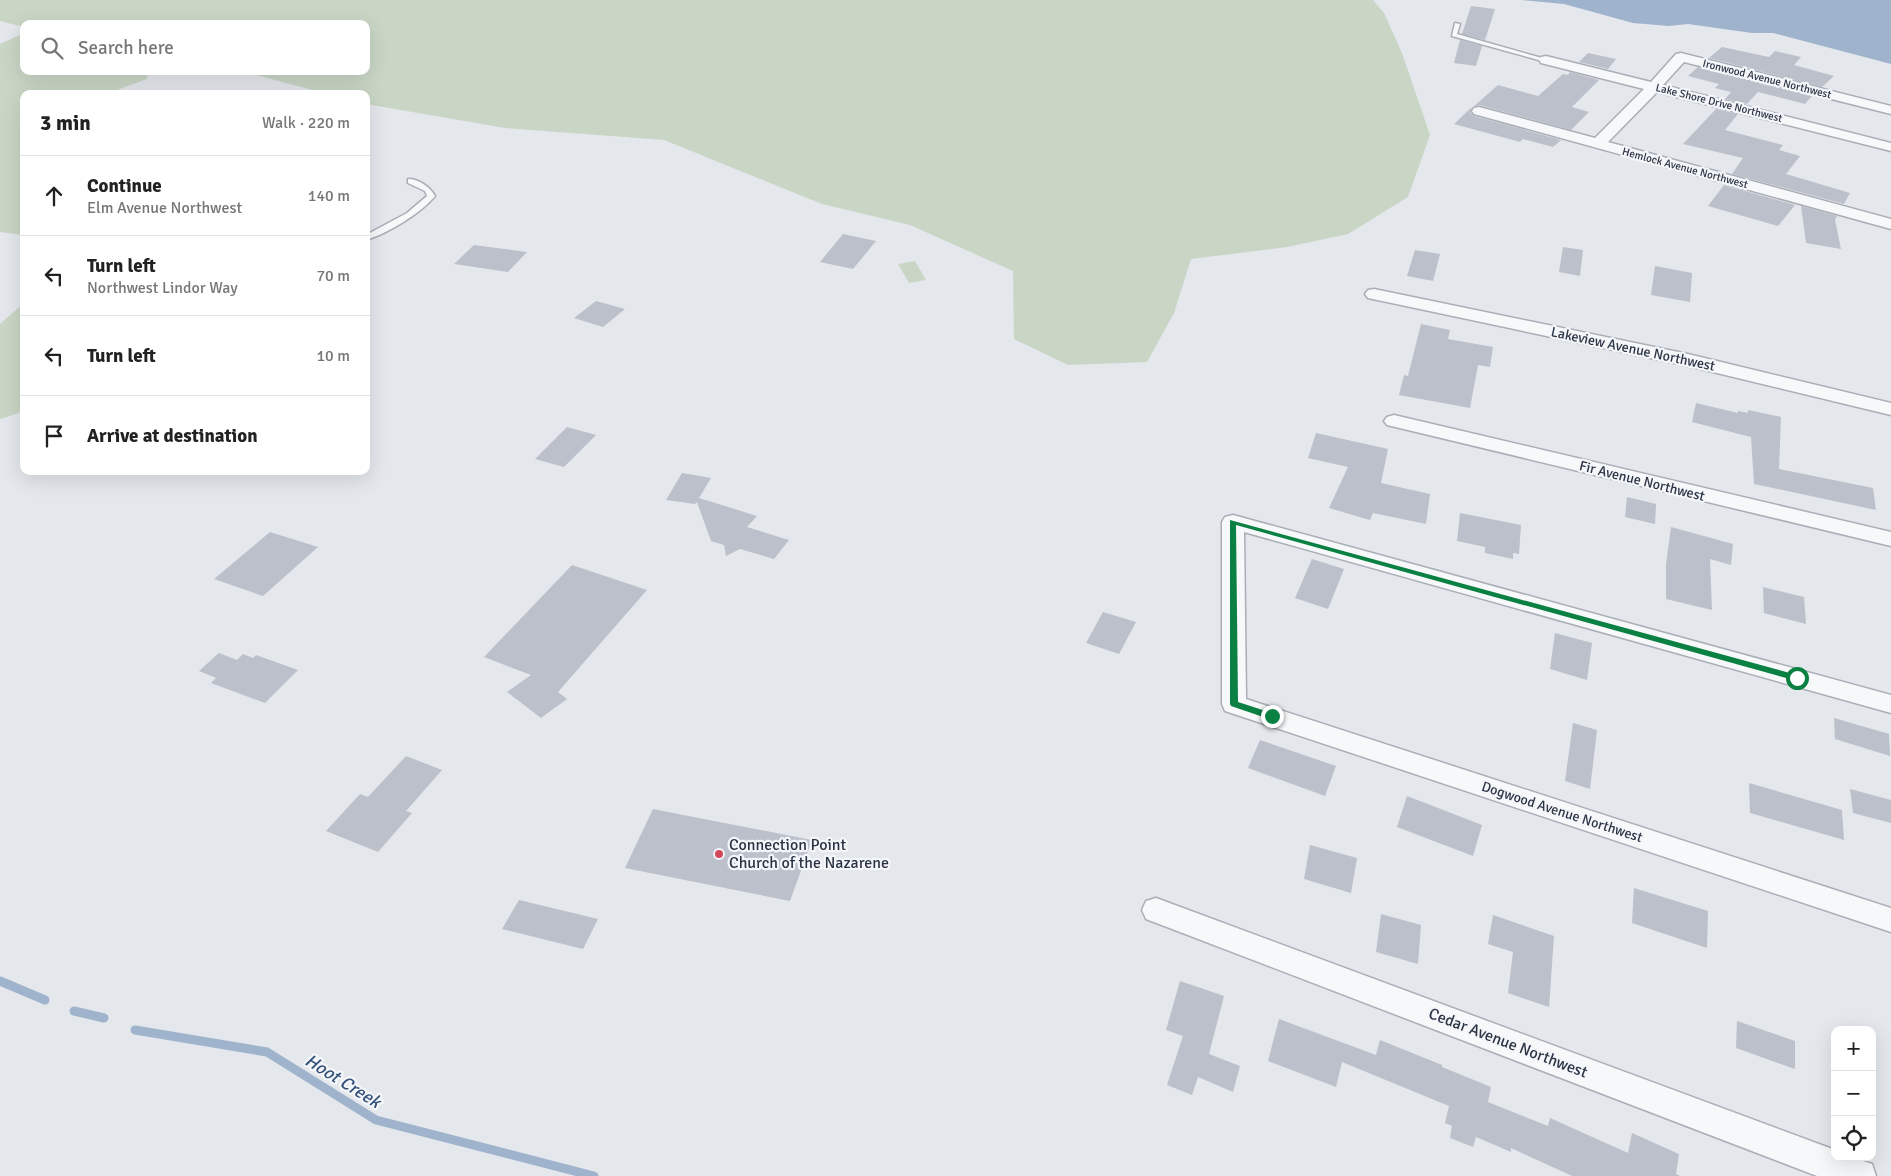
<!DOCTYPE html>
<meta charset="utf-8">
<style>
body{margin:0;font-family:Signika,sans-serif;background:#f2f2f2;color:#222}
.controls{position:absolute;right:15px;bottom:15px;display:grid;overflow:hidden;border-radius:10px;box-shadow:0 5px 20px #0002}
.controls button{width:45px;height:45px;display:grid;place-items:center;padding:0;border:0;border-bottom:1px solid #e0e0e0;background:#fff;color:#222;font:25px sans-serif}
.stop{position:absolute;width:15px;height:15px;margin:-11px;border:4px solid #0b8043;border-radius:50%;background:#fff}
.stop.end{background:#0b8043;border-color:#fff;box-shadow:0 1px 5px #0008}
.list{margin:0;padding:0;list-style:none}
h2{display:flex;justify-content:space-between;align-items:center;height:65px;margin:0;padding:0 20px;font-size:21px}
h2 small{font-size:16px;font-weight:400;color:#767676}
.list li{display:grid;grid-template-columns:32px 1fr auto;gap:15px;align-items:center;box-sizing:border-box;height:80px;padding:0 20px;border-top:1px solid #e0e0e0}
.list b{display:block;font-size:19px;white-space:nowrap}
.list p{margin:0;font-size:16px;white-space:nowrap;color:#767676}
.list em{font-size:16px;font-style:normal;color:#767676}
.icon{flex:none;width:28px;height:28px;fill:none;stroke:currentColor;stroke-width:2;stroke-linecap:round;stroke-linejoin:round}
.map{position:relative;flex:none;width:1891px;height:1176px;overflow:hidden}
.search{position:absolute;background:#fff;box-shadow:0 5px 20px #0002;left:20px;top:20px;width:350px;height:55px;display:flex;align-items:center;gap:12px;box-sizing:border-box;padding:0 18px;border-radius:10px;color:#767676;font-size:19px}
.panel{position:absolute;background:#fff;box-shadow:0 5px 20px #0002;left:20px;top:90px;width:350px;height:385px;border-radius:10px}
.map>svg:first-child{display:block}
.green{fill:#c9d6c5}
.water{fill:#9fb4cc}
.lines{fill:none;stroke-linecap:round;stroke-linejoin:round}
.stream{stroke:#9fb4cc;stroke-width:9}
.building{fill:#bbc0ca}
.service-casing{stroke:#a9aeb7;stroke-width:3}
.minor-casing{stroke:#a9aeb7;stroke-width:3}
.service{fill:#f7f8fa;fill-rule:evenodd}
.minor{fill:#f7f8fa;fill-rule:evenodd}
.route{fill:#0b8043}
.poi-dot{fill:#d1495b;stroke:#f4f6f9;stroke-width:2}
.labels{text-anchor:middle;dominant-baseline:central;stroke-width:4.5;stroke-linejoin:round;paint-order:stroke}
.far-street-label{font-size:11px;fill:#2b3445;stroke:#f4f6f9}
.street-label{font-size:14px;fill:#2b3445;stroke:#f4f6f9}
.near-poi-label{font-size:16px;fill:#2b3445;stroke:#f4f6f9;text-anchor:start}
.near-street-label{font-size:16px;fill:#2b3445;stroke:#f4f6f9}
.near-water-label{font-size:18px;font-style:italic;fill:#34527a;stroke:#f4f6f9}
</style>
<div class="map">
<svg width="1891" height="1176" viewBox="0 0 1891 1176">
<rect width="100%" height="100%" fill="#e4e7ec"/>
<g class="green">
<polygon points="0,0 1373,0 1384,13 1402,53 1430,135 1408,197 1348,234 1287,247 1191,259 1174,313 1147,362 1068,365 1014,339 1013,271 910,225 822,204 664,140 505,128 366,104 366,94 327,94 260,76 232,71 366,71 366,24 24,24 24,27 0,21"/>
<polygon points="24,33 24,71 148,71 147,79 106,94 24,94 24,235 0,232 0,44"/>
<polygon points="915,261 926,280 909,283 898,264"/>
<polygon points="24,303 24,405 19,413 0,419 0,324"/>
</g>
<polygon class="water" points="1521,0 1891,0 1891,64 1773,33 1752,33 1688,24 1669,26 1633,23 1564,4"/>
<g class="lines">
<g class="stream">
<polyline points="0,981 45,1000"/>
<polyline points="74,1011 104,1018"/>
<polyline points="135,1030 267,1052 376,1120 594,1176"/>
</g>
</g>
<g class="building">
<polygon points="1471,6 1495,9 1485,40 1462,34"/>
<polygon points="1460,40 1482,46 1476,66 1454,63"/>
<polygon points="1722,47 1769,57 1775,51 1801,57 1794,65 1834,76 1822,87 1709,58"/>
<polygon points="1588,53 1616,59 1608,69 1579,62"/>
<polygon points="1698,67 1812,96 1805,104 1758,92 1747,104 1725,99 1731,92 1715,88 1719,84 1688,76"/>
<polygon points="1570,72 1599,80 1572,107 1589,112 1571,130 1479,105 1473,107 1498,85 1538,96 1563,74 1568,75"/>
<polygon points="1472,107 1470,112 1474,116 1561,140 1553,147 1523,139 1520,142 1454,124"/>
<polygon points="1716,109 1738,114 1725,130 1783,145 1779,150 1800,156 1786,174 1850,193 1844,204 1732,174 1743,158 1683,144"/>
<polygon points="1724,185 1795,205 1778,226 1708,206"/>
<polygon points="1801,206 1837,216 1835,220 1841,249 1806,243"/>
<polygon points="843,234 876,241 853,269 820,262"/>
<polygon points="474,245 527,252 508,272 454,264"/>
<polygon points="1563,247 1583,250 1580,276 1559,272"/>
<polygon points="1415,250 1440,254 1433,281 1407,276"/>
<polygon points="1655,266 1692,273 1690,302 1651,295"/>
<polygon points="596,301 625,309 603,327 574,318"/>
<polygon points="1421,324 1450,330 1448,339 1493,347 1490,367 1478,365 1470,408 1399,395 1404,375 1408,376"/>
<polygon points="1696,403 1738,413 1738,411 1748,413 1748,410 1781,417 1779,469 1873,488 1876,510 1754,484 1751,437 1692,422"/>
<polygon points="567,427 596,435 564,467 535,459"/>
<polygon points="1316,433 1388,449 1381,483 1430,494 1426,524 1373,513 1370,520 1329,508 1348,467 1308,458"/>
<polygon points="682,473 711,478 699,498 757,516 747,527 789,540 774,559 740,549 726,556 724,545 711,541 697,502 695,504 666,500"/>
<polygon points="1627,497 1656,504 1655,524 1625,517"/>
<polygon points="1460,513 1521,525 1519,554 1513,553 1513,559 1485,553 1485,547 1457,541"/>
<polygon points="1671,527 1733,544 1731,565 1710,559 1712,610 1666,599 1666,564"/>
<polygon points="270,532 318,547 263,596 214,579"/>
<polygon points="1312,559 1344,569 1328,609 1295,598"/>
<polygon points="572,565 647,590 558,692 567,699 541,718 507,692 531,675 484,657"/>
<polygon points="1763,587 1804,597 1806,624 1764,613"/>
<polygon points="1103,612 1136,622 1119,654 1086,643"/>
<polygon points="1555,633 1592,643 1587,680 1550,669"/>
<polygon points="219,653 237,660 243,654 253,658 256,655 298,670 265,703 211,683 216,678 199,671"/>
<polygon points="1834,718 1889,734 1890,756 1835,739"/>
<polygon points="1573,723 1597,730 1590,789 1565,781"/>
<polygon points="1260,740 1336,766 1325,796 1248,768"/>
<polygon points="406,756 442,770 406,811 412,813 378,852 326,831 360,794 368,797"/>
<polygon points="1749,783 1842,810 1844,840 1750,813"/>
<polygon points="1850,789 1891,800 1891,823 1853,813"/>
<polygon points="1407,796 1482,825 1473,856 1397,827"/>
<polygon points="653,809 812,840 790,901 625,868"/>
<polygon points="1310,845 1357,858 1351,893 1304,879"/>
<polygon points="1634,888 1708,911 1707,948 1632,923"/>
<polygon points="519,900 598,919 583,949 502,929"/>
<polygon points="1381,914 1421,925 1418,964 1376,952"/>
<polygon points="1493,915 1554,936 1549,1007 1508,993 1513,952 1488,944"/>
<polygon points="1180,981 1224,996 1209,1054 1240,1066 1233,1092 1198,1077 1192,1095 1167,1085 1183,1036 1166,1030"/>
<polygon points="1279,1019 1376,1055 1380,1040 1442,1065 1442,1067 1491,1087 1488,1102 1548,1126 1550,1118 1628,1153 1632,1133 1679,1154 1676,1174 1680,1176 1572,1176 1511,1148 1511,1152 1476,1137 1473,1147 1450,1138 1452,1126 1445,1123 1449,1106 1342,1062 1336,1087 1268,1061"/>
<polygon points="1737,1021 1795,1041 1795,1069 1736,1048"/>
</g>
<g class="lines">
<g class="service-casing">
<g id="service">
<polygon points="1455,23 1460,24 1457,34 1549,60 1546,62 1452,36"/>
<path d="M408,179C419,179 430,187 435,196C420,214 388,233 366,240V235L407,213L427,196L425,191L408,183Z"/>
</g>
</g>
<g class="minor-casing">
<g id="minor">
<polygon points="1681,53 1891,106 1891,114 1684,62 1663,85 1891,143 1891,151 1657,92 1608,142 1891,219 1891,229 1474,114 1472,111 1474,108 1479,107 1595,138 1644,89 1541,63 1539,60 1541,57 1546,56 1651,82 1676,54"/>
<polygon points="1374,289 1688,354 1891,403 1891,415 1688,366 1368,298 1365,294 1368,290"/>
<polygon points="1394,415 1891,532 1891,546 1387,425 1384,421 1387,417"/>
<polygon points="1233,515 1891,695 1891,713 1244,532 1246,699 1891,908 1891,932 1225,711 1222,704 1222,522 1225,517"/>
<path d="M1156,898L1835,1150V1157C1849,1157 1858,1159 1872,1164L1876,1176H1817L1146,919L1142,910L1146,901Z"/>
</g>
</g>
<use href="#service" class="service"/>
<use href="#minor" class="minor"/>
</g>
<polygon class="route" points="1230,520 1797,675 1801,678 1797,681 1236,525 1238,702 1275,714 1276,716 1272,720 1231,706 1230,704"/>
<circle class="poi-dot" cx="719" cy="854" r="5"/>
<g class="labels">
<g class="far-street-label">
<text transform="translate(1767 79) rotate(14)">Ironwood Avenue Northwest</text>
<text transform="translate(1719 103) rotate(14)">Lake Shore Drive Northwest</text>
<text transform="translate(1685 168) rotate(15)">Hemlock Avenue Northwest</text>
</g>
<g class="street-label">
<text transform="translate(1633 349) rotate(12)">Lakeview Avenue Northwest</text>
<text transform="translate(1642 481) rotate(14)">Fir Avenue Northwest</text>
<text transform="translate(1562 812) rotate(18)">Dogwood Avenue Northwest</text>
</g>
<g class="near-poi-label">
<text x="729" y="845">Connection Point<tspan x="729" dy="18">Church of the Nazarene</tspan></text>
</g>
<g class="near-street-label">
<text transform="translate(1508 1043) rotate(21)">Cedar Avenue Northwest</text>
</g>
<g class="near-water-label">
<text transform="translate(343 1081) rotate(32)">Hoot Creek</text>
</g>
</g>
</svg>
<div class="controls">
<button>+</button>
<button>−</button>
<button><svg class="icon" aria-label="locate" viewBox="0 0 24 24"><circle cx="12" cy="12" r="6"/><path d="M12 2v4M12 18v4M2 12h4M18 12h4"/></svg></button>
</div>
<div class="stop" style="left:1797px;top:678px"></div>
<div class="stop end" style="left:1272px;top:716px"></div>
<div class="search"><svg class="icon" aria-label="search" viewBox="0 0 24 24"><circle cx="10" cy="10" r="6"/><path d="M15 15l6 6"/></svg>Search here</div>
<section class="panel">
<h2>3 min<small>Walk · 220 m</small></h2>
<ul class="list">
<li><svg class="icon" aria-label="ahead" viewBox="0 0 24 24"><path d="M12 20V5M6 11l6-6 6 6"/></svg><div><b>Continue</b><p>Elm Avenue Northwest</p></div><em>140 m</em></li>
<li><svg class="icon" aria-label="left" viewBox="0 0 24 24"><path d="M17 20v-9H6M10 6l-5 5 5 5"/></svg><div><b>Turn left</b><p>Northwest Lindor Way</p></div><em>70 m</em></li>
<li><svg class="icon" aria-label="left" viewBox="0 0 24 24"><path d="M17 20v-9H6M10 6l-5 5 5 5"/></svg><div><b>Turn left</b></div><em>10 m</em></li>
<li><svg class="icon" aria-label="arrive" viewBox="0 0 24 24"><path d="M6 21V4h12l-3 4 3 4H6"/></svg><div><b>Arrive at destination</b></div></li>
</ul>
</section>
</div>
